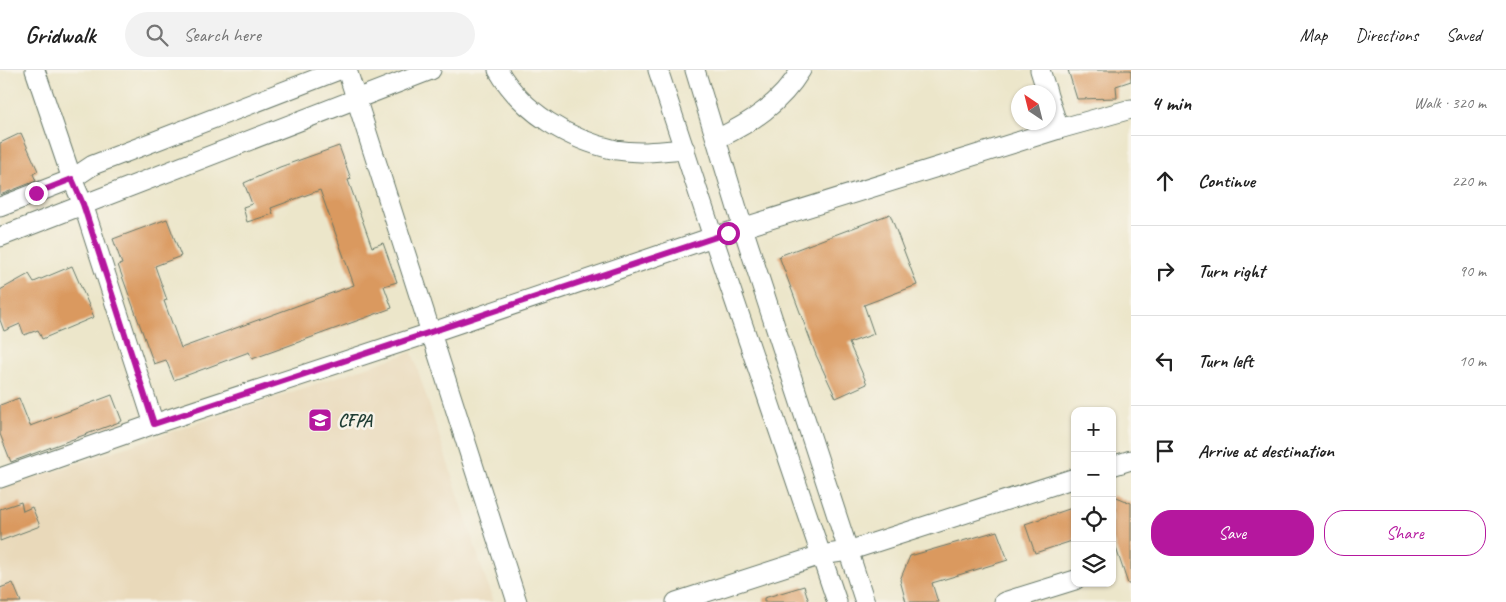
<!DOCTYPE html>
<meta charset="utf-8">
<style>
body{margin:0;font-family:Caveat,sans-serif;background:#f2f2f2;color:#222}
.controls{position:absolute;right:15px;bottom:15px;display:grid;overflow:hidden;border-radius:10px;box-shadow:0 1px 4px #0004}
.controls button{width:45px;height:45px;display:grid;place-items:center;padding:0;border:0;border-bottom:1px solid #e0e0e0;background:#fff;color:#222;font:25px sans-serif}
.compass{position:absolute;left:1011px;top:15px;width:45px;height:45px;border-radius:50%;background:#fff;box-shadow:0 1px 4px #0004;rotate:325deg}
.stop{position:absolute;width:15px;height:15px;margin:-11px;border:4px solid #b5179e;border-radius:50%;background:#fff}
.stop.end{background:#b5179e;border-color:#fff;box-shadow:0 1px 5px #0008}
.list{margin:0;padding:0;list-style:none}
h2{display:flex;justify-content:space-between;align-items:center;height:65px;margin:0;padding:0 20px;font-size:21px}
h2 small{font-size:16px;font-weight:400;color:#767676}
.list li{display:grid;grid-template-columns:32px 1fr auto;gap:15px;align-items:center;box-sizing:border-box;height:90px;padding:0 20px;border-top:1px solid #e0e0e0}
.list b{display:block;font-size:19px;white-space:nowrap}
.list em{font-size:16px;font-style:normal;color:#767676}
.actions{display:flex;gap:10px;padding:15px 20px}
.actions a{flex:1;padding:11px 0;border:1px solid #b5179e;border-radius:20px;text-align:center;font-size:18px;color:#b5179e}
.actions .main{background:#b5179e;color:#fff}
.icon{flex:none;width:28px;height:28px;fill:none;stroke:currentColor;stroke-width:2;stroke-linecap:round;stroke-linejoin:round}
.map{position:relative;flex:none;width:1131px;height:532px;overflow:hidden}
header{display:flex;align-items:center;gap:30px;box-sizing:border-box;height:70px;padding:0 25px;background:#fff;border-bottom:1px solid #e0e0e0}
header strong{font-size:24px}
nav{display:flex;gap:28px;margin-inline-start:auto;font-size:18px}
.search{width:350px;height:45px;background:#f2f2f2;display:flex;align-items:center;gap:12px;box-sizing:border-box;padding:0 18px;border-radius:28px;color:#767676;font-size:19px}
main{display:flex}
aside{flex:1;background:#fff}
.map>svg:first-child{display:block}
.built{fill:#e9d9ba}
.building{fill:#da995e}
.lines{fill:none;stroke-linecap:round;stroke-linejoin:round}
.street-casing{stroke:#677868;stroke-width:21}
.street{stroke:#fff;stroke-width:19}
.route{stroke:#b5179e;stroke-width:6}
.labels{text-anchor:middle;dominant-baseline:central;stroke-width:5;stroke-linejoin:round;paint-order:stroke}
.poi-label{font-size:18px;font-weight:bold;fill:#1f3d34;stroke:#f7f3e8;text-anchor:start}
</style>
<header>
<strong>Gridwalk</strong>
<div class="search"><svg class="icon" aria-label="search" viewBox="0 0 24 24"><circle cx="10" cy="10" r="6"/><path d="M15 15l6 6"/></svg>Search here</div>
<nav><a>Map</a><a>Directions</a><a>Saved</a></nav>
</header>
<main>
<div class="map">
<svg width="1131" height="532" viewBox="0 0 1131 532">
<rect width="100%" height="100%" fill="#f7f3e8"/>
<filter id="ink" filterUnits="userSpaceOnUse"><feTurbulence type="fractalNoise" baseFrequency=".02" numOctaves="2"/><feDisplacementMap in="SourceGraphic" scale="10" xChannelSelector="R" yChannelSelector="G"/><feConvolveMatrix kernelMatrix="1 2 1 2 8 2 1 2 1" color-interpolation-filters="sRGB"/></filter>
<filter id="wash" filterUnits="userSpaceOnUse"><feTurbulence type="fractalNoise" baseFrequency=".0096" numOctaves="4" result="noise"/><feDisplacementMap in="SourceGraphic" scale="20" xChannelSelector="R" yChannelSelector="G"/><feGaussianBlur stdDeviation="1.12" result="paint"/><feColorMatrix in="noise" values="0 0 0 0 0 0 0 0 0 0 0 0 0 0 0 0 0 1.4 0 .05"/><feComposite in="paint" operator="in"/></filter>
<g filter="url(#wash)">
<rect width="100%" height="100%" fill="#ece6ca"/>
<polygon class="built" points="412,282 493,532 0,532 0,419"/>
<g id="blocks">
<g class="building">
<polygon points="1068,0 1131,0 1131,11 1116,16 1117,28 1077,29"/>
<polygon points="21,63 38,101 33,104 36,111 0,125 0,73"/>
<polygon points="339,76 351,109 348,110 372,177 383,173 397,212 384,216 392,238 252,289 249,282 174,310 166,290 154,294 118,195 122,194 113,169 167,149 181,186 155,196 167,230 164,231 181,278 354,215 320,120 271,138 273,144 247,152 243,137 252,134 244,113 280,97"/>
<polygon points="890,144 917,215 864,235 874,264 849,273 867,314 836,328 816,285 779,186"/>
<polygon points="72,196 94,247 42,269 38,260 24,265 20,254 4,261 0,250 0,220 29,204 34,212"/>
<polygon points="112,325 122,351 11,392 0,364 0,335 19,328 30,356"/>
<polygon points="1112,425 1131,433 1131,514 1128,514 1112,466"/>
<polygon points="21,432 23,441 32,437 40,456 0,471 0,439"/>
<polygon points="1075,437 1075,470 1035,483 1025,454"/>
<polygon points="997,461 1008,490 932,513 938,532 906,532 900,510 910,486"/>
<polygon points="13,513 21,532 0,532 0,518"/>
<polygon points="804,516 809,532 764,532 764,528"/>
</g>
</g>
</g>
<g filter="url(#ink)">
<use href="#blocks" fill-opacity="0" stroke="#677868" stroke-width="1"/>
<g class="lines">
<g class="street-casing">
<g id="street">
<polyline points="35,0 72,109 83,134 154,354"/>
<polyline points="347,0 517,532"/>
<path d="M498,0C522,42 569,70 616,80C639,84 662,81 685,79"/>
<polyline points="658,0 713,167 837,532"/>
<polyline points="695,0 743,158 865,532"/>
<polyline points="1040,0 1047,22"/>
<polyline points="1048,26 1059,59"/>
<path d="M717,69C752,52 780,34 801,0"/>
<polyline points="0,137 72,109 93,95 339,0"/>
<polyline points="0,167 431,0"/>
<polyline points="1112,396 1131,390"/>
<polyline points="0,408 154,354 430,263 713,167 1059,59 1131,39"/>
<polyline points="676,532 821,485 848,481 1075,408"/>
<polyline points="1004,532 1075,510"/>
</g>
</g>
<use href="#street" class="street"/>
</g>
</g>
<g class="lines" filter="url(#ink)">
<polyline class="route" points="36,123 72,109 83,134 154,354 728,163"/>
</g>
<defs>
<g id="university-square" transform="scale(1.25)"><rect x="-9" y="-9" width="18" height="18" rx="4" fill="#b5179e" stroke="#f7f3e8"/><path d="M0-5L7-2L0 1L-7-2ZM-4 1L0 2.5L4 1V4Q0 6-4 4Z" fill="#fff"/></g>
</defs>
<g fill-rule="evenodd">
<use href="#university-square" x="320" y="350"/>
</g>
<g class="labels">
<g class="poi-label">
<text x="338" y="350">CFPA</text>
</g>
</g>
</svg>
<div class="controls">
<button>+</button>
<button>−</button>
<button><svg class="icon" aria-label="locate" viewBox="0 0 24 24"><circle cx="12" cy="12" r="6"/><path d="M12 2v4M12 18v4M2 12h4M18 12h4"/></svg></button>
<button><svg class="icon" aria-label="layers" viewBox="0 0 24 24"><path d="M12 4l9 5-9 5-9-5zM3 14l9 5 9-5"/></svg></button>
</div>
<svg class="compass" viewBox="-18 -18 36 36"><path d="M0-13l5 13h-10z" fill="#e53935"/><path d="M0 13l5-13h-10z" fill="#767676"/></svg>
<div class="stop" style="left:728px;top:163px"></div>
<div class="stop end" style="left:36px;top:123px"></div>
</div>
<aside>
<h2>4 min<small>Walk · 320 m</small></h2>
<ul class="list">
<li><svg class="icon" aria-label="ahead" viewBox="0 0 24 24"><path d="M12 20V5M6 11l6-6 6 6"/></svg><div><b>Continue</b></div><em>220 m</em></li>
<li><svg class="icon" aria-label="right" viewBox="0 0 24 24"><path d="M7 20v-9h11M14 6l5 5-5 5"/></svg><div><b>Turn right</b></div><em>90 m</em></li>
<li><svg class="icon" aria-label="left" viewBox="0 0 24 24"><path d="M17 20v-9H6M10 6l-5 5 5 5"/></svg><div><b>Turn left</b></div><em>10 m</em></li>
<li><svg class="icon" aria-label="arrive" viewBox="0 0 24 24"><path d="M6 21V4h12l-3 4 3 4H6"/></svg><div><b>Arrive at destination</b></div></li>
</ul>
<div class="actions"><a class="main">Save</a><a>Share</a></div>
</aside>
</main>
